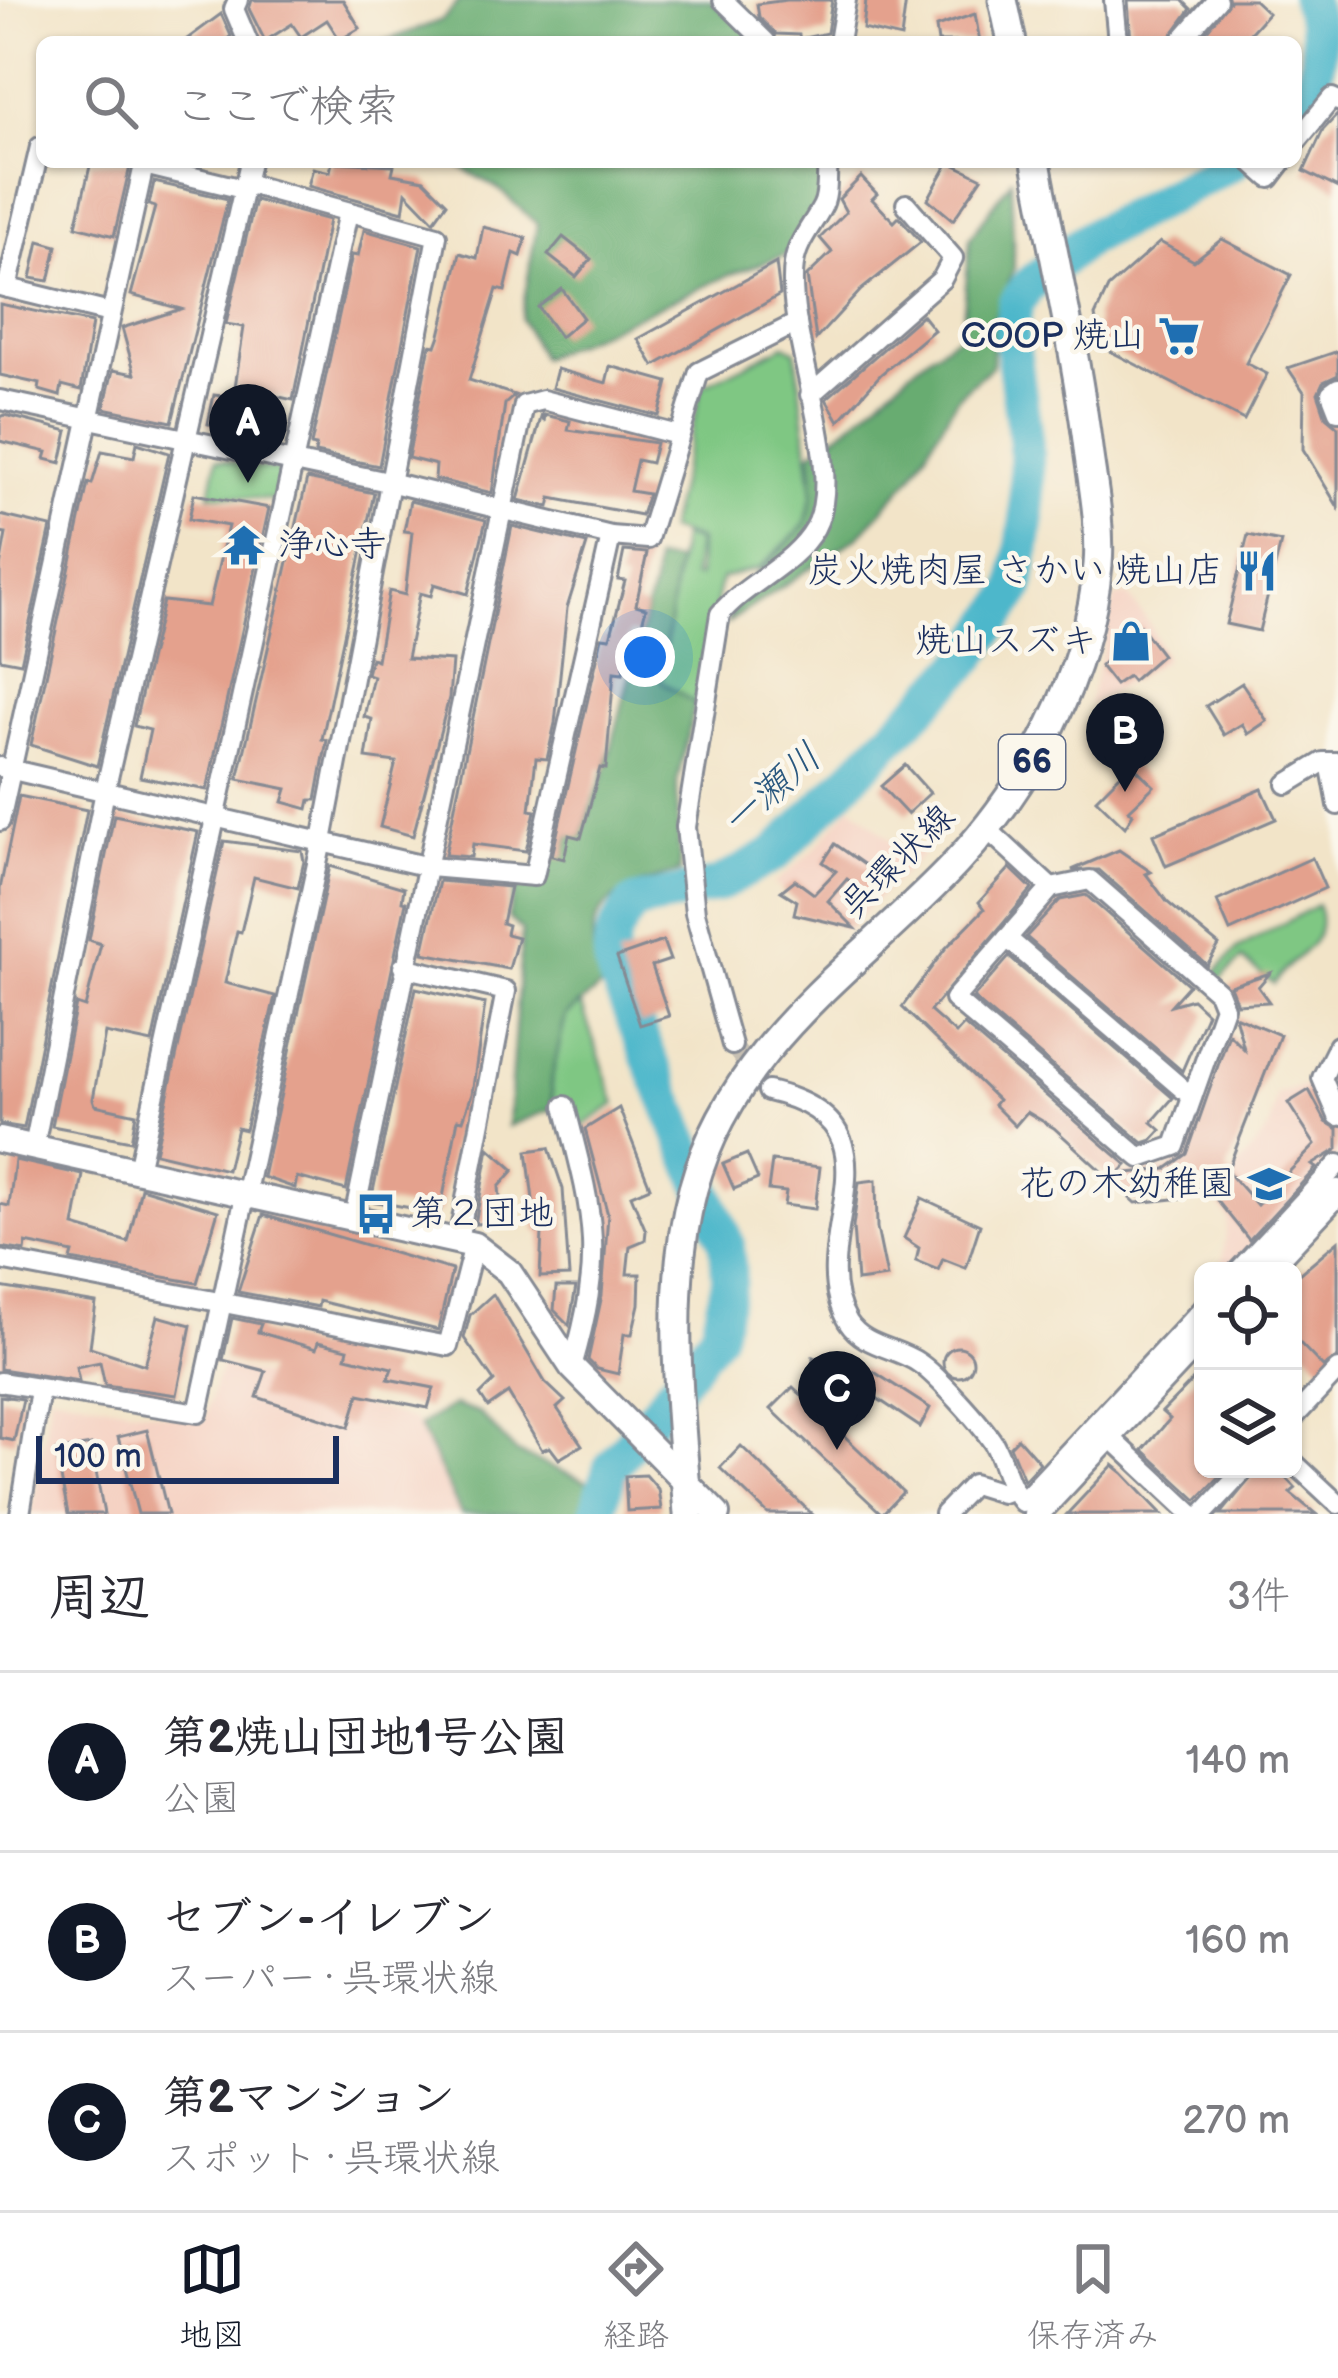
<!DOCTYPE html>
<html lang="ja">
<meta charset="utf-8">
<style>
body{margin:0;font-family:"Balsamiq Sans","Klee One",sans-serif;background:#f7f7f7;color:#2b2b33}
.controls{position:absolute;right:36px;bottom:36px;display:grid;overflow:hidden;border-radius:18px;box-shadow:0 3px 9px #0004}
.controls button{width:108px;height:108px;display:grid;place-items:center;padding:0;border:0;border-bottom:3px solid #e1e1e2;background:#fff;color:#2b2b33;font:60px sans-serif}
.scale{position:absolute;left:36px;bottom:30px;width:303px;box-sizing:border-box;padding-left:12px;border:6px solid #1b2f5e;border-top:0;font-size:33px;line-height:42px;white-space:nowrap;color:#1b2f5e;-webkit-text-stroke:9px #fbf7ec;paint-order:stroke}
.you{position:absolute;left:645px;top:657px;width:42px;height:42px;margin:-30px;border:9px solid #fff;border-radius:50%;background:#1a73e8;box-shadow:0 0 0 18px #1a73e833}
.badge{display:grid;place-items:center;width:78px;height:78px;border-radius:50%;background:#111827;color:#fff;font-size:39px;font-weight:700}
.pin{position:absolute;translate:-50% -99px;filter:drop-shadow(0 3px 6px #0008)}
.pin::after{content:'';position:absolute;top:63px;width:42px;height:36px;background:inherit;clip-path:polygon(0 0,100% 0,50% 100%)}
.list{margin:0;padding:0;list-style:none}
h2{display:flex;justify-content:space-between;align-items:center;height:156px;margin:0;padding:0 48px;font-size:51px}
h2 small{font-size:39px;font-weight:400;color:#7c7c81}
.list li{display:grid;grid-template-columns:78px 1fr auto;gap:36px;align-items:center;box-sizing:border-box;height:180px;padding:0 48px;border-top:3px solid #e1e1e2}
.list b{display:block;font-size:45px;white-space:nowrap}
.list p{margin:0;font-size:39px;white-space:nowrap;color:#7c7c81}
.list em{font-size:39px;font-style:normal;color:#7c7c81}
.icon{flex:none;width:66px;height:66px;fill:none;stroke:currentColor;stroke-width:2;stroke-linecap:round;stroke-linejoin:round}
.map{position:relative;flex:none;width:1338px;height:1514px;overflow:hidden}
.search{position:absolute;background:#fff;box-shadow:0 3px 9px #0004;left:36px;right:36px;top:36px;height:132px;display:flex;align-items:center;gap:30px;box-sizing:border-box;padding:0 42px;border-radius:18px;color:#7c7c81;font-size:45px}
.sheet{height:696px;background:#fff}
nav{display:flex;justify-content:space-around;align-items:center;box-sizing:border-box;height:168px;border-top:3px solid #e1e1e2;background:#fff;font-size:33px;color:#7c7c81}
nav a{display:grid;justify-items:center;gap:6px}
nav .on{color:#111827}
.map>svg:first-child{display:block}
.built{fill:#f5d2c3}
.green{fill:#7fc783;stroke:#4d7b70;stroke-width:3}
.forest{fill:#67ac71;stroke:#416e68;stroke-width:3}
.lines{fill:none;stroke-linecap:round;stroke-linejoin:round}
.river{stroke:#4eb7cb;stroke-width:36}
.building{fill:#e4a18d}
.street-tunnel{stroke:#c7c0b3;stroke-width:18;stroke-dasharray:18 9;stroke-linecap:butt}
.street-casing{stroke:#868a93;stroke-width:24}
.secondary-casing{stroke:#868a93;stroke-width:30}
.primary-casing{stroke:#868a93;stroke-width:33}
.street{stroke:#fff;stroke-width:18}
.secondary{stroke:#fff;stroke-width:24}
.primary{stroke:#fff;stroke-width:27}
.labels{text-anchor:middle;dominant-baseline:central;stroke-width:9;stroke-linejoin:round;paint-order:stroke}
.shield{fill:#fbf7ec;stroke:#5e6b89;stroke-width:3}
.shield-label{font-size:33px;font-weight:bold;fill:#1b2f5e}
.poi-label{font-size:36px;fill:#1b2f5e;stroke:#fbf7ec;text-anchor:end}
.street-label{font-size:36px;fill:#1b2f5e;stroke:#fbf7ec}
.water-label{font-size:39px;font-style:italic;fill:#2a587f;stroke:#fbf7ec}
</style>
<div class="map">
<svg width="1338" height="1514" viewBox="0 0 1338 1514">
<rect width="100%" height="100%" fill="#fbf7ec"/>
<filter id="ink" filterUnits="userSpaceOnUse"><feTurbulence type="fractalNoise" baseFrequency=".00833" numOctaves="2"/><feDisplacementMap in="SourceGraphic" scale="24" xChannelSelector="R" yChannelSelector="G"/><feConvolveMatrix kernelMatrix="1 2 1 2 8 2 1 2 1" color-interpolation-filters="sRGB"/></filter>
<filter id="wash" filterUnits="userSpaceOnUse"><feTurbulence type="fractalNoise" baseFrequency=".004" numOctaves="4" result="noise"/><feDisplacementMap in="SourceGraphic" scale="48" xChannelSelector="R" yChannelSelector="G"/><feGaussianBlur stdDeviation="2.7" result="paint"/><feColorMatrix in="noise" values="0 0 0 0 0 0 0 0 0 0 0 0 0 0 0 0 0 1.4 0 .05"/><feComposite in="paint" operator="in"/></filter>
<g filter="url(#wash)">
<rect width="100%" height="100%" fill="#f2e4c8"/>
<g class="built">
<polygon points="1128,595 1150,625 1165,660 1088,706 1115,597"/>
<polygon points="851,805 898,847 925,852 844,931 838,924 794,914 797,900 774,884 813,851"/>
<polygon points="1312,1084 1338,1128 1338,1157 1231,1271 1221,1271 1228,1219 1214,1197 1269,1129 1277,1094"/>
<polygon points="221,1364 414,1420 461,1514 32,1514 51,1394 204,1421"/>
</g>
<g class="green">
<polygon points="785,345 796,351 813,494 805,525 759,568 721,579 695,704 661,681 681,537 697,541 693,577 698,578 699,540 668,530 702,386"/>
<polygon points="217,459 285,472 279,507 272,500 210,494"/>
<path d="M1317,905C1333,944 1291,954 1274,984L1242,959L1215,984L1209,980L1237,949Z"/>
<polygon points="581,1004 616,1104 575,1131 565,1106 554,1109 551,1081 566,1015"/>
</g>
<g class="forest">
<polygon points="460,0 710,0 766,42 383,42 442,20"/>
<polygon points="452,162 828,162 825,204 794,252 732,274 541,358 521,319 537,224 500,190"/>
<path d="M1011,180L1014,268L994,320L992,366L959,395L912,476L860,535L727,623L742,589L805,525L813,494L811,452C868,419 905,365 962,334L970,238Z"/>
<path d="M655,560L677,561L661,681L695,704L677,783L680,872C615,890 571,908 604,985L566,1015L551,1081L553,1109L508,1126L522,931L508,918L516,885L538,877L550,855L564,858L569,835L581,837L606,768L654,581Z"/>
<polygon points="454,1405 480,1414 517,1453 591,1483 584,1514 461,1514 419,1426"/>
</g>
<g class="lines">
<g class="river">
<path d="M1296,106C1323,78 1324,34 1308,0"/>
<path d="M597,1514L610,1469L717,1333L729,1280L727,1244L614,973C605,942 615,929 633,904L718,885L775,854L969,659L1017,589L1027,518L1026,445L1011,334L1016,302L1030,284L1087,239L1234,162"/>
</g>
</g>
<g id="blocks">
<g class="building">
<polygon points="252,0 343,0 360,28 340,40 327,20 301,37 292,24 265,41 249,9"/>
<polygon points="787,0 832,0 827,33 800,39 799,35 776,34 759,17 757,4"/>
<polygon points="866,0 906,0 901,38 863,29"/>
<polygon points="1128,0 1182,0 1191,9 1167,42 1131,42"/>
<polygon points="1230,0 1254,0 1268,13 1242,42 1198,42"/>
<polygon points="221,14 231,36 224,42 183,42"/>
<polygon points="975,14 980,42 938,42 936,27"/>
<polygon points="1338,114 1338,188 1304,171 1323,130"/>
<polygon points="91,162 131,162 114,236 76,226"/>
<polygon points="332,162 394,165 392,174 424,180 447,203 434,221 406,192 403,212 308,186 313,168 330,172"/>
<polygon points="949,162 982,178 953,220 928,199"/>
<polygon points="861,177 877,194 872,199 894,222 899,217 921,242 861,290 816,339 807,276 832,252 820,238 846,212 839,199"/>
<polygon points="154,182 228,199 172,422 104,408 113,370 135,374 122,328 181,309 131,295 155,207 149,205"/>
<polygon points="255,200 329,220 293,400 235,387 244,327 226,324"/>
<polygon points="483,227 526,238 521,256 514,253 505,291 497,289 469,380 515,395 505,404 492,493 435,479 436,465 408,458 430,345 436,346 440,335 460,253 477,258"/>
<polygon points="364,230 421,246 379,466 315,453 316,446 311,445 352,255 358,256"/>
<polygon points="563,237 591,259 576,277 548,255"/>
<polygon points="1222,239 1291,275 1246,363 1267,374 1244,420 1100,346 1095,316 1108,288 1160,242 1194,261"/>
<polygon points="39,241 57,246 49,281 31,278"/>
<polygon points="776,263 780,295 654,366 638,339"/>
<polygon points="562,289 583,318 560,337 538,307"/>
<polygon points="0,304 92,323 81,390 62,385 60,396 39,390 40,384 0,375"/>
<polygon points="922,315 934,330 881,374 839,421 826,399"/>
<polygon points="1338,351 1338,375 1323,382 1318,393 1326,417 1338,427 1338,507 1303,449 1304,392 1288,368"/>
<polygon points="610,366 668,382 659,416 552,388 557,369 606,383"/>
<polygon points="214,395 238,398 231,430 208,424"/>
<polygon points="542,414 544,422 545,415 570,421 568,430 656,443 651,463 637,460 630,491 648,494 641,515 551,498 549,507 518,500"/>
<polygon points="5,415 68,431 61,463 45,459 47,452 0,441 0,417"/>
<polygon points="137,443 169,453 97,766 31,745 88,483 92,484 102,451 134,457"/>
<polygon points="307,479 374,493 322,739 327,740 316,800 310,800 308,809 283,802 287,789 238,779"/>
<polygon points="194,494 269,508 207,790 140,777 150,730 134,726 163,601 209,606 228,526 189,519"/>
<polygon points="410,501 486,520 468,594 434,584 431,596 420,593 407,658 452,661 449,698 413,836 380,827 396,762 366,758 372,719 364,717 373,676 367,674 371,658 377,660 389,591 405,595 412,532 404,531"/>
<polygon points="0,515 51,527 21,663 0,659 0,567 6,534 0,533"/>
<polygon points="512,526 587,544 567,608 555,723 547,759 536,758 530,810 535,811 526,851 473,844 471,857 445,855"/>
<polygon points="1248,535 1281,542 1259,631 1226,624"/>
<polygon points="624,551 647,553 636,605 646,608 639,635 629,632 623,673 614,672 606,769 600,768 581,838 569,835 564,859 552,856 602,637 610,638 625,581 618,580"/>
<polygon points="1140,626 1162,655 1132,681 1128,676 1115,685 1100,666"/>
<polygon points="1242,683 1267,721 1248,734 1242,724 1224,735 1206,706"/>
<polygon points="1131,764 1154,786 1129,810 1133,814 1125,827 1096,799"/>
<polygon points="905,765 930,793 907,814 881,786"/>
<polygon points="1262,789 1276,819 1166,866 1153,835"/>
<polygon points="19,796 87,810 24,1128 0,1124 0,889"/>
<polygon points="114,815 198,832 152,1043 105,1033 93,1099 95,1105 136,1114 131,1141 52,1126 76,1004 85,1007 101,944 89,940"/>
<polygon points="224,841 302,851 304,861 298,888 254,877 241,932 237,931 225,983 275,996 245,1130 237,1128 227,1170 155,1153"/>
<polygon points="835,844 886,880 874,898 847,879 828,901 855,928 794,914 797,901 781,891 795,880 814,894 836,871 823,862"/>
<polygon points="1119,850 1151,872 1146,874 1167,902 1219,945 1207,965 1099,870 1072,870"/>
<polygon points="1312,858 1325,888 1230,931 1217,901"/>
<polygon points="330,866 404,888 402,901 406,902 346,1190 297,1177 295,1188 263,1177"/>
<polygon points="1010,868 1032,889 930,1011 956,1034 964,1025 1127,1165 1118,1174 1166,1169 1187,1154 1229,1034 1244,1049 1235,1016 1280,1035 1227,1171 1257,1205 1315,1145 1288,1103 1309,1090 1326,1122 1338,1129 1338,1149 1312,1165 1316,1168 1249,1240 1204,1184 1183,1198 1136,1203 1054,1128 1027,1112 1015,1126 994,1105 998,1100 902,1007 945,949 984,909 979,902"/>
<polygon points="439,881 510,887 502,923 508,925 506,934 518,937 509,969 423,953"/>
<polygon points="1086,895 1189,985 1171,1005 1192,999 1207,1013 1182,1071 1026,937 1060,900"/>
<polygon points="663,941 670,960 652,966 669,1016 640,1025 617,957"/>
<polygon points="1009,957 1173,1098 1152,1122 1161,1130 1152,1140 1143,1143 973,998"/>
<polygon points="1270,973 1258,987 1269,1002 1237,1004 1230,986"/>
<polygon points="416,988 485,1004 472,1094 463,1120 458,1119 440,1213 371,1201"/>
<polygon points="619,1108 650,1187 631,1195 646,1231 645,1240 630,1246 627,1274 640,1274 639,1304 632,1334 624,1334 618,1374 597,1369 588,1360 602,1295 608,1215 585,1129"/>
<polygon points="489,1148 514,1170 499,1187 502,1222 475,1224"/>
<polygon points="549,1148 563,1189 569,1276 540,1277 542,1232 537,1232 527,1151"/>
<polygon points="747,1154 758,1179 734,1189 723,1164"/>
<polygon points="15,1160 83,1175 74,1226 128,1242 141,1188 218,1211 197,1283 71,1260 73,1253 26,1243 25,1251 0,1247 0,1204 9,1206"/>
<polygon points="772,1161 820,1167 815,1209 784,1205 786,1192 768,1190"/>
<polygon points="876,1180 877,1228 887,1277 857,1281 853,1227 859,1182"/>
<polygon points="922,1198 980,1225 966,1268 943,1259 938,1270 916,1261 919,1248 904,1238"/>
<polygon points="263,1215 452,1270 438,1330 319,1301 318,1307 238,1292"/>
<polygon points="1338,1241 1338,1357 1323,1367 1293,1336 1293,1279"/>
<polygon points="0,1287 96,1303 90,1347 145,1365 158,1316 191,1325 177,1395 105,1385 100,1362 76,1367 79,1381 0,1369"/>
<polygon points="556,1287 576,1287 569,1325 554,1310"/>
<polygon points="493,1294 545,1382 565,1401 557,1408 582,1445 559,1459 550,1447 542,1450 508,1393 488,1407 480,1395 494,1381 464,1338 470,1315"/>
<polygon points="232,1318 261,1324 258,1332 316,1349 318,1342 348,1349 346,1357 392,1368 388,1379 434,1388 428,1408 359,1394 349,1427 257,1397 266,1371 223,1360"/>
<circle cx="958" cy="1362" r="15"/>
<polygon points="813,1357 874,1372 930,1408 920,1427 863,1389 812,1376"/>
<polygon points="1203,1370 1203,1469 1227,1469 1197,1500 1143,1450 1170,1419 1162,1412"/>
<polygon points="793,1387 903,1492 882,1514 771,1409"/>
<polygon points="0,1396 23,1399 14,1441 0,1438"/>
<polygon points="147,1430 168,1514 138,1514 118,1437"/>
<polygon points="1018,1438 1040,1463 1024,1480 1010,1446"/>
<polygon points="91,1445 104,1514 68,1514 56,1451"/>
<polygon points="741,1446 812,1514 768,1514 720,1468"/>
<polygon points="1113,1465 1123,1473 1162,1514 1067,1514"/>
<polygon points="1258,1469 1278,1469 1296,1488 1290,1493 1316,1514 1221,1514"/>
<polygon points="646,1475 658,1489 661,1509 627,1511 625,1476"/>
</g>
</g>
</g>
<g filter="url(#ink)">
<use href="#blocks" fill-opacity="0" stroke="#868a93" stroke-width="3"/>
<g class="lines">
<polyline class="street-tunnel" points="732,1045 768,1091"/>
<g class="street-casing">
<g id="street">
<polyline points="238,0 234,9 248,42"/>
<polyline points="723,0 766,42"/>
<polyline points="1114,0 1118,42"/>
<polyline points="839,42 846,0"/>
<polyline points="1180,42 1217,0"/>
<polyline points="1296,142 1332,98 1338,101"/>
<polyline points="1252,162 1270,178 1282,162"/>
<polyline points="0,286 110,313"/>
<polyline points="7,288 40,147"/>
<polyline points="1338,388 1331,393 1338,411"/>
<polyline points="810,395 942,279 953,258 906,204"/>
<polyline points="0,400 393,483 611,536 648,539 699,372 797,323"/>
<polyline points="1330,762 1338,805"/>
<polyline points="0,767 429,867 534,876 611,536"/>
<polyline points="1287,784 1323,762 1338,762"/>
<polyline points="0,821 144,165 243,189"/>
<polyline points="985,827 1051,888 1090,880 1218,992 1224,1007 1175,1146 1140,1158 954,999 1051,888"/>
<polyline points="1007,938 1192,1097"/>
<polyline points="403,967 506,991 458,1240"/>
<path d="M732,1045L695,913L686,827L720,614C747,582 794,565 815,528C848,468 784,337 794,264C797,242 812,226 822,207C829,195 826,176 828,162"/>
<polyline points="1338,1046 1322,1078 1338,1116"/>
<path d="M768,1091C917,1125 798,1241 848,1322C864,1347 896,1347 919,1363C937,1375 982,1425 994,1444C1005,1464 1006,1484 1022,1502L1203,1308"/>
<path d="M565,1106C594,1219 605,1252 572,1367"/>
<polyline points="34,1147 105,791 250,162"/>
<polyline points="138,1170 348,212"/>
<polyline points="354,1217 524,405 543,400 678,435"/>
<polyline points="0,1260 448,1346 474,1245"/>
<polyline points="1238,1271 1338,1164"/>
<polyline points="0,1382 198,1413 322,841 437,236 245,183"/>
<polyline points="1293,1418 1338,1370"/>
<polyline points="1109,1436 1192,1514"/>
<polyline points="1293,1462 1338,1504"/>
<polyline points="20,1514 40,1390"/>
<polyline points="944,1514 973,1484 1002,1493 1010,1490"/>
<polyline points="1203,1514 1245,1469"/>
</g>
</g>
<g class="secondary-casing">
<g id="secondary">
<polyline points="0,1140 474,1245 509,1272 572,1367 717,1514"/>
<polyline points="1264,1271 1338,1192"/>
<polyline points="1036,1514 1203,1336"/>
</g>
</g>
<g class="primary-casing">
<g id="primary">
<polyline points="1003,0 1012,42"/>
<path d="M688,1514C680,1409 665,1292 693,1189C733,1042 858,967 956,863C1031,783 1088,674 1098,565C1101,530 1094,491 1089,456C1077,357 1054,260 1036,162"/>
</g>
</g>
<use href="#street" class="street"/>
<use href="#secondary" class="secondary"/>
<use href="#primary" class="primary"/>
</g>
</g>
<defs>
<g id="supermarket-bare" transform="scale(3.24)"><path d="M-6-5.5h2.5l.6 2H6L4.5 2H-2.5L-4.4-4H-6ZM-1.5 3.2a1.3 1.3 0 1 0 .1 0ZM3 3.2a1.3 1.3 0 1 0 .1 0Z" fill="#1f6fb2" stroke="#fbf7ec" stroke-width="2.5" paint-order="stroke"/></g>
<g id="temple-bare" transform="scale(3.24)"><path d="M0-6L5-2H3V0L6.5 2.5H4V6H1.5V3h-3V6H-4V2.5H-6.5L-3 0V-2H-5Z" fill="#1f6fb2" stroke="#fbf7ec" stroke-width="2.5" paint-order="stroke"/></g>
<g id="restaurant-bare" transform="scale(3.24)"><path d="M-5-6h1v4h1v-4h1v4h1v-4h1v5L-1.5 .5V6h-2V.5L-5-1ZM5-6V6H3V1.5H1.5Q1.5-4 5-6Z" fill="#1f6fb2" stroke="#fbf7ec" stroke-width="2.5" paint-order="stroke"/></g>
<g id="shop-bare" transform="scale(3.24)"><path d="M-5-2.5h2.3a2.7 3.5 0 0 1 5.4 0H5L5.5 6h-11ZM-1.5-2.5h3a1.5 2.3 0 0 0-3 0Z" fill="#1f6fb2" stroke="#fbf7ec" stroke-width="2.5" paint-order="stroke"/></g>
<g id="school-bare" transform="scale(3.24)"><path d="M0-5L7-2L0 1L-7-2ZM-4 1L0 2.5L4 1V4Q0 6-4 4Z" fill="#1f6fb2" stroke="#fbf7ec" stroke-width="2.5" paint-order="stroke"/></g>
<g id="bus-bare" transform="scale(3.24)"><path d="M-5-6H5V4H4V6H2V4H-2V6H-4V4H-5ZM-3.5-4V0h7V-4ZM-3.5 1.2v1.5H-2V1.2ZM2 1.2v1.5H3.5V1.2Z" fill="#1f6fb2" stroke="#fbf7ec" stroke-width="2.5" paint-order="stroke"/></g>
</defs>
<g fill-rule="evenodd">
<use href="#supermarket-bare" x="1179" y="336"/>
<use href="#temple-bare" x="244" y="545"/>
<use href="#restaurant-bare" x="1257" y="571"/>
<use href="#shop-bare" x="1131" y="641"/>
<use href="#school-bare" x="1269" y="1184"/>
<use href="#bus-bare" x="376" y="1214"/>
</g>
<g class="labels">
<rect class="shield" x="999" y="735" width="66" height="54" rx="9"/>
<g class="shield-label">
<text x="1032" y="762">66</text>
</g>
<g class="poi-label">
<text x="1145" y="336">COOP 焼山</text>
<text x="278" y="545" text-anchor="start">浄心寺</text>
<text x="1223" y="571">炭火焼肉屋 さかい 焼山店</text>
<text x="1097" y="641">焼山スズキ</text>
<text x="1235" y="1184">花の木幼稚園</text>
<text x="410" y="1214" text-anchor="start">第２団地</text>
</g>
<g class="street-label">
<text transform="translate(898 862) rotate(-45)">呉環状線</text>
</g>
<g class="water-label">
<text transform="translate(772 790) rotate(-41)">一瀬川</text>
</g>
</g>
</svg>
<div class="controls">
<button><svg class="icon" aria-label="locate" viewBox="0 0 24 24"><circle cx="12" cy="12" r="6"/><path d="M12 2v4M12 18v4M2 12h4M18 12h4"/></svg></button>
<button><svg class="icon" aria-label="layers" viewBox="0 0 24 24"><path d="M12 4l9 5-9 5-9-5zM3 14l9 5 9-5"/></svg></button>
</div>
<div class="scale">100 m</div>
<div class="you"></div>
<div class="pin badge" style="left:248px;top:483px">A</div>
<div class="pin badge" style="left:1125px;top:792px">B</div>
<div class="pin badge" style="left:837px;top:1450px">C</div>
<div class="search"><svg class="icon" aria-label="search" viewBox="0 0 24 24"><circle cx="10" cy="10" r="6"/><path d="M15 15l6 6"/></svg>ここで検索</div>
</div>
<section class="sheet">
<h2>周辺<small>3件</small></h2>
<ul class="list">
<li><span class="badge">A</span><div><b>第2焼山団地1号公園</b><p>公園</p></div><em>140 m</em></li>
<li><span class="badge">B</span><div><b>セブン-イレブン</b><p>スーパー · 呉環状線</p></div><em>160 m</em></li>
<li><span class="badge">C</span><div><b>第2マンション</b><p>スポット · 呉環状線</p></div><em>270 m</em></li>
</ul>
</section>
<nav>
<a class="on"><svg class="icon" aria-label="map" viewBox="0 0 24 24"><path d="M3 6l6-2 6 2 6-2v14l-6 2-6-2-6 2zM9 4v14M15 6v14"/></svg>地図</a>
<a><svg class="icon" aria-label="directions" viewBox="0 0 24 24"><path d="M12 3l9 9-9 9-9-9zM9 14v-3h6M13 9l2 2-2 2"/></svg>経路</a>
<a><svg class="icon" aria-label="saved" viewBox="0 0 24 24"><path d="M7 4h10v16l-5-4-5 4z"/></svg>保存済み</a>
</nav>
